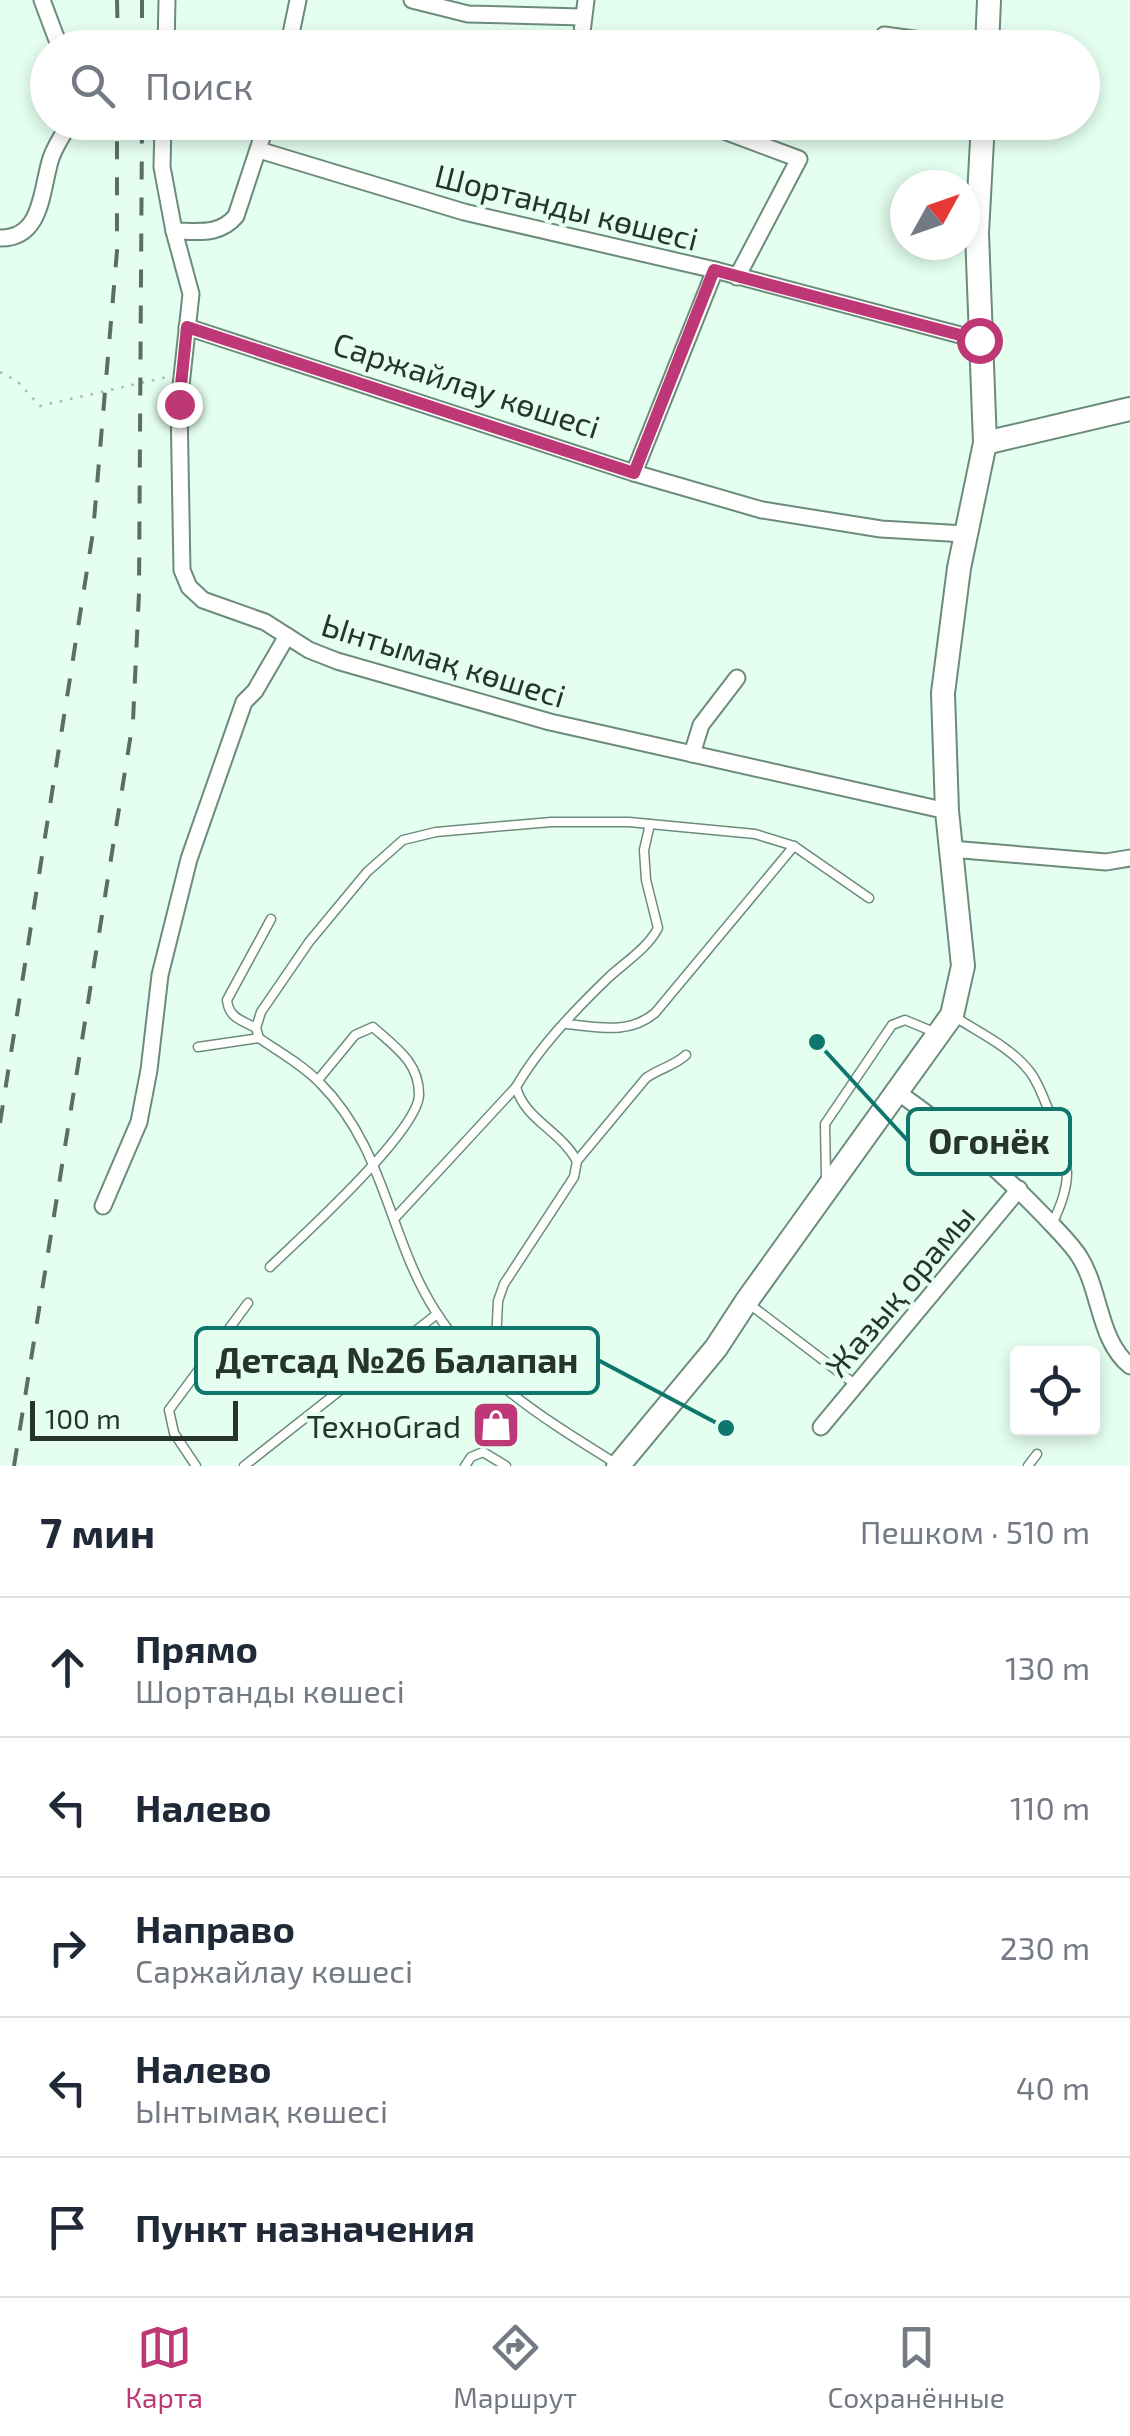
<!DOCTYPE html>
<html lang="ru">
<meta charset="utf-8">
<style>
body{margin:0;font-family:"Exo 2",sans-serif;background:#f6f6f7;color:#1f2937}
.controls{position:absolute;right:30px;bottom:30px;display:grid;overflow:hidden;border-radius:10px;box-shadow:0 5px 15px #0003}
.controls button{width:90px;height:90px;display:grid;place-items:center;padding:0;border:0;border-bottom:2px solid #e0e1e3;background:#fff;color:#1f2937;font:50px sans-serif}
.compass{position:absolute;left:890px;top:170px;width:90px;height:90px;border-radius:50%;background:#fff;box-shadow:0 5px 15px #0003;rotate:50deg}
.scale{position:absolute;left:30px;bottom:25px;width:208px;box-sizing:border-box;padding-left:10px;border:5px solid #27342d;border-top:0;font-size:28px;line-height:35px;white-space:nowrap;color:#27342d;-webkit-text-stroke:8px #e4ffef;paint-order:stroke}
.stop{position:absolute;width:30px;height:30px;margin:-22px;border:8px solid #be3776;border-radius:50%;background:#fff}
.stop.end{background:#be3776;border-color:#fff;box-shadow:0 2px 10px #0008}
.list{margin:0;padding:0;list-style:none}
h2{display:flex;justify-content:space-between;align-items:center;height:130px;margin:0;padding:0 40px;font-size:42px}
h2 small{font-size:32px;font-weight:400;color:#747a83}
.list li{display:grid;grid-template-columns:65px 1fr auto;gap:30px;align-items:center;box-sizing:border-box;height:140px;padding:0 40px;border-top:2px solid #e0e1e3}
.list b{display:block;font-size:38px;white-space:nowrap}
.list p{margin:0;font-size:32px;white-space:nowrap;color:#747a83}
.list em{font-size:32px;font-style:normal;color:#747a83}
.icon{flex:none;width:55px;height:55px;fill:none;stroke:currentColor;stroke-width:2;stroke-linecap:round;stroke-linejoin:round}
.map{position:relative;flex:none;width:1130px;height:1466px;overflow:hidden}
.search{position:absolute;background:#fff;box-shadow:0 5px 15px #0003;left:30px;right:30px;top:30px;height:110px;display:flex;align-items:center;gap:25px;box-sizing:border-box;padding:0 35px;border-radius:55px;color:#747a83;font-size:38px}
.sheet{height:830px;background:#fff}
nav{display:flex;justify-content:space-around;align-items:center;box-sizing:border-box;height:140px;border-top:2px solid #e0e1e3;background:#fff;font-size:28px;color:#747a83}
nav a{display:grid;justify-items:center;gap:5px}
nav .on{color:#be3776}
.map>svg:first-child{display:block}
.lines{fill:none;stroke-linecap:round;stroke-linejoin:round}
.lane-casing{stroke:#6d8b7a;stroke-width:11}
.street-casing{stroke:#6d8b7a;stroke-width:19}
.secondary-casing{stroke:#6d8b7a;stroke-width:26}
.path{stroke:#a5bbae;stroke-width:2.5;stroke-dasharray:2.5 8;stroke-linecap:butt}
.lane{stroke:#fff;stroke-width:8}
.street{stroke:#fff;stroke-width:15}
.secondary{stroke:#fff;stroke-width:22}
.rail{stroke:#5c6d64;stroke-width:4;stroke-dasharray:18 18;stroke-linecap:butt}
.route{stroke:#be3776;stroke-width:12}
.labels{text-anchor:middle;dominant-baseline:central;stroke-width:8;stroke-linejoin:round;paint-order:stroke}
.street-label{font-size:32px;fill:#27342d;stroke:#e4ffef}
.poi-label{font-size:32px;fill:#27342d;stroke:#e4ffef;text-anchor:end}
.leader{fill:none;stroke:#0f766e;stroke-width:4}
.callout-dot{fill:#0f766e;stroke:#e4ffef;stroke-width:4}
.callout{fill:#e4ffef;stroke:#0f766e;stroke-width:4}
.callout-label{font-size:35px;text-anchor:middle;font-weight:bold;fill:#27342d}
</style>
<div class="map">
<svg width="1130" height="1466" viewBox="0 0 1130 1466">
<rect width="100%" height="100%" fill="#e4ffef"/>
<g class="lines">
<g class="lane-casing">
<g id="lane">
<path d="M955,1017C980,1033 1012,1048 1030,1072C1042,1087 1066,1155 1067,1173C1067,1191 1059,1209 1052,1225"/>
<path d="M566,1024C598,1027 629,1035 655,1013L794,846"/>
<path d="M256,1028C241,1020 229,1018 227,1000L271,919"/>
<polyline points="259,1038 256,1028 261,1012 309,942 367,872 403,840 436,832 551,822 629,822 755,834 794,846 869,898"/>
<path d="M198,1047L259,1038C279,1052 303,1065 320,1083C386,1149 388,1238 436,1312C480,1381 548,1421 615,1463"/>
<path d="M577,1161L646,1078C660,1068 674,1066 686,1055"/>
<polyline points="826,1178 825,1124 892,1025 905,1020 934,1032"/>
<polyline points="394,1219 516,1087"/>
<path d="M270,1267C300,1238 420,1130 419,1094C419,1062 395,1047 373,1027L355,1035L318,1080"/>
<polyline points="748,1303 856,1385"/>
<path d="M494,1382L498,1301L504,1284L574,1177L577,1161C560,1130 525,1120 516,1087C539,1047 575,1010 608,978C625,962 647,949 658,928L646,880L644,850L650,824"/>
<polyline points="196,1466 174,1433 169,1410 248,1303"/>
<polyline points="244,1466 437,1314"/>
<polyline points="465,1466 471,1457 483,1452 506,1466"/>
<polyline points="1028,1466 1037,1454"/>
</g>
</g>
<g class="street-casing">
<g id="street">
<polyline points="42,0 60,48"/>
<polyline points="412,0 468,14 582,17"/>
<polyline points="884,35 981,48"/>
<polyline points="166,48 167,0"/>
<polyline points="288,48 298,0"/>
<polyline points="580,48 586,0"/>
<polyline points="163,122 162,167 174,231"/>
<path d="M267,122L236,216C219,236 198,231 174,231L191,294L179,404L182,570L189,587L203,600L265,622L309,650L337,661L550,722L947,811"/>
<polyline points="700,122 799,159 737,277"/>
<polyline points="259,150 464,212 715,270 979,340"/>
<path d="M0,238C43,239 41,189 51,158C56,144 63,134 71,122"/>
<polyline points="187,327 634,473 762,510 881,529 965,534"/>
<polyline points="634,473 715,270"/>
<polyline points="692,754 701,725 737,678"/>
<polyline points="951,849 1106,862 1130,858"/>
<path d="M896,1091C951,1130 997,1167 1043,1215C1055,1228 1069,1241 1079,1256C1101,1290 1098,1340 1130,1366"/>
<polyline points="103,1206 139,1122 149,1070 160,975 189,859 244,702 255,691 287,636"/>
<polyline points="821,1427 1019,1189"/>
</g>
</g>
<g class="secondary-casing">
<g id="secondary">
<polyline points="987,48 989,0"/>
<polyline points="985,443 1130,409"/>
<polyline points="618,1466 716,1348 746,1302 952,1015 963,966 947,811 943,693 959,568 985,443 977,233 983,122"/>
</g>
</g>
<polyline class="path" points="0,372 17,381 40,406 167,377"/>
<use href="#lane" class="lane"/>
<use href="#street" class="street"/>
<use href="#secondary" class="secondary"/>
<g class="rail">
<polyline points="117,0 118,48"/>
<polyline points="142,0 142,48"/>
<polyline points="0,1123 93,532 117,251 117,122"/>
<polyline points="14,1466 133,721 139,593 142,122"/>
</g>
</g>
<g class="lines">
<polyline class="route" points="179,404 187,327 634,473 714,270 979,340"/>
</g>
<defs>
<g id="shop-square" transform="scale(2.5)"><rect x="-9" y="-9" width="18" height="18" rx="4" fill="#be3776" stroke="#e4ffef"/><path d="M-5-2.5h2.3a2.7 3.5 0 0 1 5.4 0H5L5.5 6h-11ZM-1.5-2.5h3a1.5 2.3 0 0 0-3 0Z" fill="#fff"/></g>
</defs>
<g fill-rule="evenodd">
<use href="#shop-square" x="496" y="1425"/>
</g>
<g class="labels">
<g class="street-label">
<text transform="translate(567 206) rotate(14)">Шортанды көшесі</text>
<text transform="translate(467 384) rotate(18)">Саржайлау көшесі</text>
<text transform="translate(444 659) rotate(17)">Ынтымақ көшесі</text>
<text transform="translate(899 1290) rotate(-50)">Жазық орамы</text>
</g>
<g class="poi-label">
<text x="461" y="1425">ТехноGrad</text>
</g>
</g>
<path class="leader" d="M817 1042L908 1141M726 1428L598 1360"/>
<g class="callout-dot">
<circle cx="817" cy="1042" r="10"/>
<circle cx="726" cy="1428" r="10"/>
</g>
<g class="callout">
<rect x="908" y="1109" width="162" height="65" rx="10"/>
<rect x="196" y="1328" width="402" height="65" rx="10"/>
</g>
<g class="callout-label">
<text x="989" y="1154">Огонёк</text>
<text x="397" y="1373">Детсад №26 Балапан</text>
</g>
</svg>
<div class="controls">
<button><svg class="icon" aria-label="locate" viewBox="0 0 24 24"><circle cx="12" cy="12" r="6"/><path d="M12 2v4M12 18v4M2 12h4M18 12h4"/></svg></button>
</div>
<svg class="compass" viewBox="-18 -18 36 36"><path d="M0-13l5 13h-10z" fill="#e53935"/><path d="M0 13l5-13h-10z" fill="#747a83"/></svg>
<div class="scale">100 m</div>
<div class="stop" style="left:979px;top:340px"></div>
<div class="stop end" style="left:179px;top:404px"></div>
<div class="search"><svg class="icon" aria-label="search" viewBox="0 0 24 24"><circle cx="10" cy="10" r="6"/><path d="M15 15l6 6"/></svg>Поиск</div>
</div>
<section class="sheet">
<h2>7 мин<small>Пешком · 510 m</small></h2>
<ul class="list">
<li><svg class="icon" aria-label="ahead" viewBox="0 0 24 24"><path d="M12 20V5M6 11l6-6 6 6"/></svg><div><b>Прямо</b><p>Шортанды көшесі</p></div><em>130 m</em></li>
<li><svg class="icon" aria-label="left" viewBox="0 0 24 24"><path d="M17 20v-9H6M10 6l-5 5 5 5"/></svg><div><b>Налево</b></div><em>110 m</em></li>
<li><svg class="icon" aria-label="right" viewBox="0 0 24 24"><path d="M7 20v-9h11M14 6l5 5-5 5"/></svg><div><b>Направо</b><p>Саржайлау көшесі</p></div><em>230 m</em></li>
<li><svg class="icon" aria-label="left" viewBox="0 0 24 24"><path d="M17 20v-9H6M10 6l-5 5 5 5"/></svg><div><b>Налево</b><p>Ынтымақ көшесі</p></div><em>40 m</em></li>
<li><svg class="icon" aria-label="arrive" viewBox="0 0 24 24"><path d="M6 21V4h12l-3 4 3 4H6"/></svg><div><b>Пункт назначения</b></div></li>
</ul>
</section>
<nav>
<a class="on"><svg class="icon" aria-label="map" viewBox="0 0 24 24"><path d="M3 6l6-2 6 2 6-2v14l-6 2-6-2-6 2zM9 4v14M15 6v14"/></svg>Карта</a>
<a><svg class="icon" aria-label="directions" viewBox="0 0 24 24"><path d="M12 3l9 9-9 9-9-9zM9 14v-3h6M13 9l2 2-2 2"/></svg>Маршрут</a>
<a><svg class="icon" aria-label="saved" viewBox="0 0 24 24"><path d="M7 4h10v16l-5-4-5 4z"/></svg>Сохранённые</a>
</nav>
